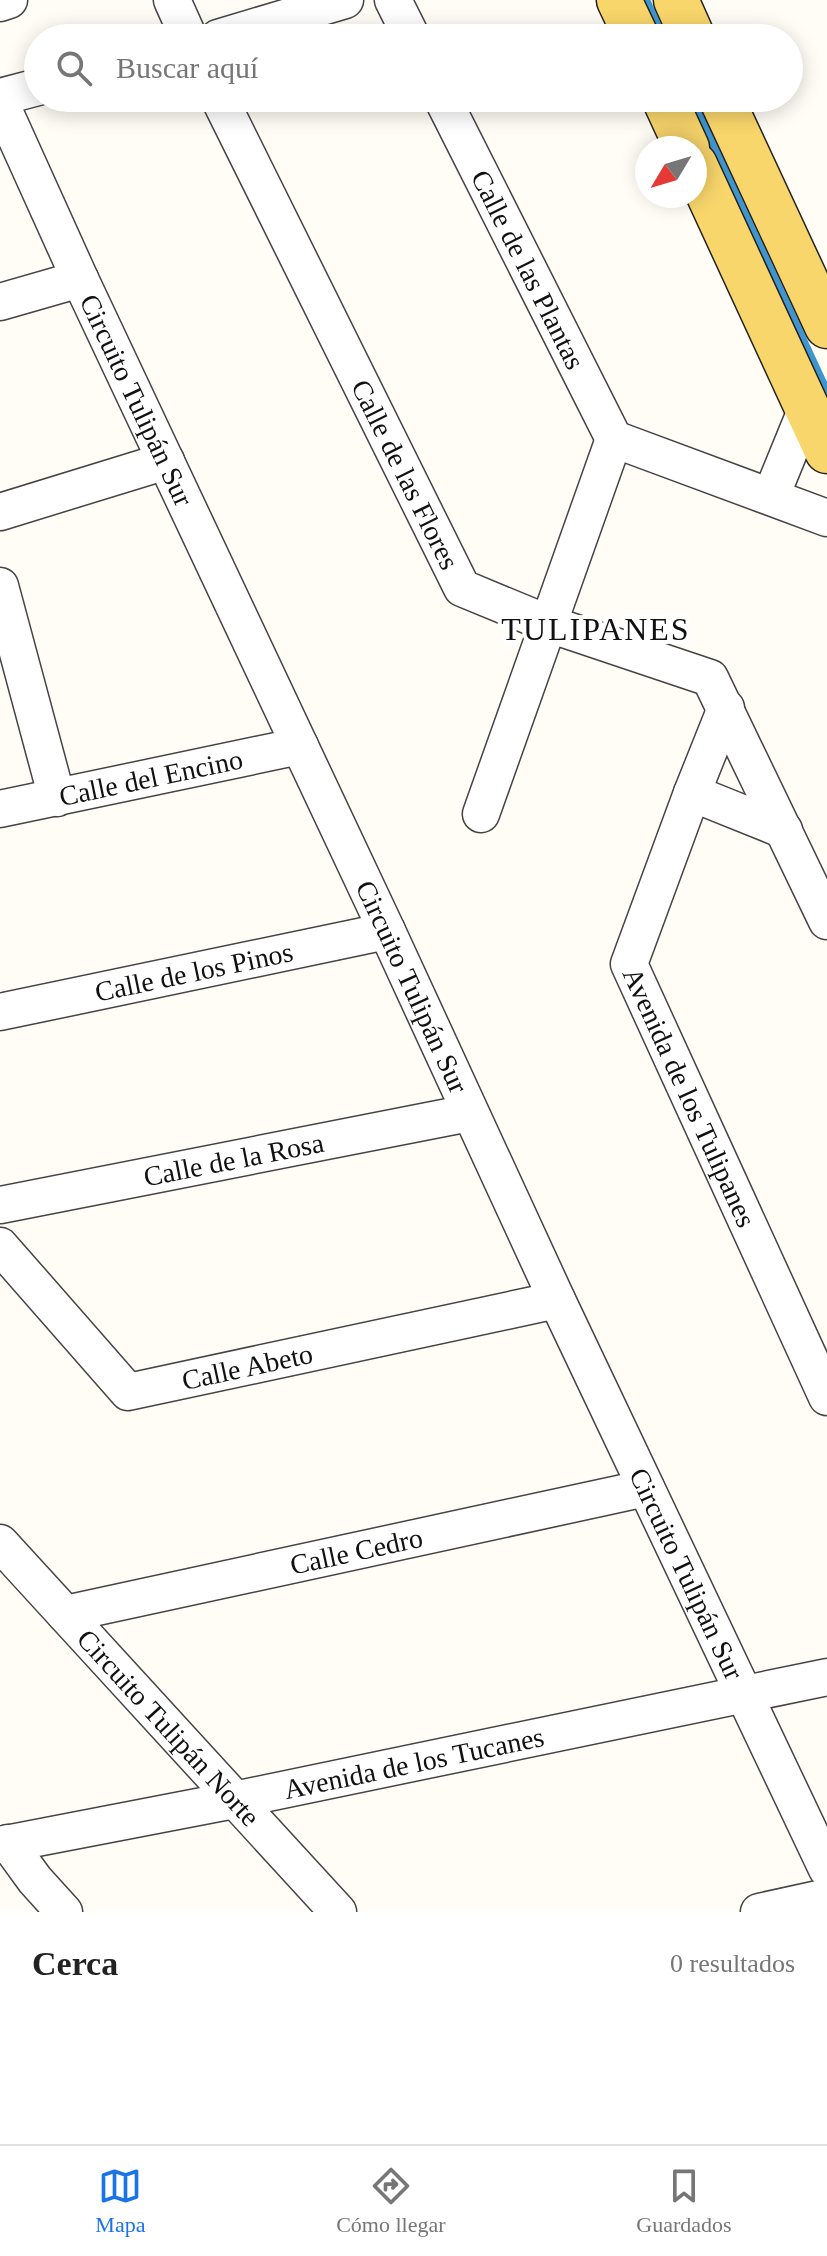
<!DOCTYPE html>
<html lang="es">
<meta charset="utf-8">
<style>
body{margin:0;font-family:Georgia,serif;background:#f2f2f2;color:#222}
.compass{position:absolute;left:635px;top:136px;width:72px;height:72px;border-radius:50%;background:#fff;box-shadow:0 4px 20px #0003;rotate:232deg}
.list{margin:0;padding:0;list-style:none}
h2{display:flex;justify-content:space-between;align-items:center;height:104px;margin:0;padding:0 32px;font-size:34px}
h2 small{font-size:26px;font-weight:400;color:#767676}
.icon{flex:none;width:44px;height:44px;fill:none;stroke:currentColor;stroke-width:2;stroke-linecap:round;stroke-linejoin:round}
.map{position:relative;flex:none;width:827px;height:1912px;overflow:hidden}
.search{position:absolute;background:#fff;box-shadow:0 4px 20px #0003;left:24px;right:24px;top:24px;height:88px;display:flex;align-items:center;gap:20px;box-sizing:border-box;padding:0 28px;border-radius:44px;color:#767676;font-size:30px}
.sheet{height:232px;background:#fff}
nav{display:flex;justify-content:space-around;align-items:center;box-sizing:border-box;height:112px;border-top:2px solid #e0e0e0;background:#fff;font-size:22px;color:#767676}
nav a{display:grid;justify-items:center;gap:4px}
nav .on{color:#1a73e8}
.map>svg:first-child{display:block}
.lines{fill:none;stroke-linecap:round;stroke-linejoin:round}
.stream{stroke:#3f96cf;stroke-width:10}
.minor-casing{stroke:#444;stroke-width:39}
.major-casing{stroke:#222;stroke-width:47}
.minor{stroke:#fff;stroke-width:36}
.major{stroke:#f9d66b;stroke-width:44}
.labels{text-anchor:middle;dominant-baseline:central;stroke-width:8;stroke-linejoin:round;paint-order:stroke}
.street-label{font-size:28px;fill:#111;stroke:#fff}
.quarter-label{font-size:32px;letter-spacing:2px;fill:#111;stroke:#fff}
</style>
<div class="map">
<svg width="827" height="1912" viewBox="0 0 827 1912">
<rect width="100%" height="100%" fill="#fffdf5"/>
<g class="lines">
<g class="stream">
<polyline points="645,0 662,38"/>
<polyline points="690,98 827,394"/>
</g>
<g class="minor-casing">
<g id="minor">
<polyline points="172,0 189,38"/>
<polyline points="393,0 412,38"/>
<polyline points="0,3 9,0"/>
<polyline points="218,38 345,0"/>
<polyline points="0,97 38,87"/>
<path id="s1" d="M219,98L462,588L549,624L710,678L827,921"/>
<path id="s2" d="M442,98L614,439"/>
<path id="s3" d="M0,102L80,279L387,931L557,1300L827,1869"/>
<polyline points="0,302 80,279"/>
<polyline points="614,439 827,518"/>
<polyline points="771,496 807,408"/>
<polyline points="0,512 166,461"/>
<polyline points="0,586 57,798"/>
<path id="s4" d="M726,708L692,793L629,964L827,1397"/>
<polyline points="692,793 784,830"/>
<path id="s5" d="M0,809L300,746"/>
<polyline points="481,814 614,439"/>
<path id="s6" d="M0,1012L387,931"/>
<path id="s7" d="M0,1205L469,1113"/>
<path id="s8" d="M0,1246L128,1392L557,1300"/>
<path id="s9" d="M0,1543L338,1912"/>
<path id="s10" d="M65,1614L646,1488"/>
<polyline points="8,1843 35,1880 64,1912"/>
<path id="s11" d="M0,1845L234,1800L827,1677"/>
<polyline points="759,1912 827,1897"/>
</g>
</g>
<g class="major-casing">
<g id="major">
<polyline points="619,0 637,38"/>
<polyline points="676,0 693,38"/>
<polyline points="664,98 687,148"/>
<polyline points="721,98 827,326"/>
<polyline points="695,165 827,451"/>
</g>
</g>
<use href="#minor" class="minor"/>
<use href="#major" class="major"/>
</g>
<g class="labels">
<g class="street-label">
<text stroke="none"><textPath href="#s2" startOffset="192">Calle de las Plantas</textPath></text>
<text stroke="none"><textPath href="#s3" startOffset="328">Circuito Tulipán Sur</textPath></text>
<text stroke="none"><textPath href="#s1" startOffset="420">Calle de las Flores</textPath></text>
<text stroke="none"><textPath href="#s5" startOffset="154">Calle del Encino</textPath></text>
<text stroke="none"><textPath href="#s6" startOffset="198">Calle de los Pinos</textPath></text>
<text stroke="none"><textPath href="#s3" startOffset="976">Circuito Tulipán Sur</textPath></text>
<text stroke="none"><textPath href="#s4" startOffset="420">Avenida de los Tulipanes</textPath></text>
<text stroke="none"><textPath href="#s7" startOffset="238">Calle de la Rosa</textPath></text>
<text stroke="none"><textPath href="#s8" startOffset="316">Calle Abeto</textPath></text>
<text stroke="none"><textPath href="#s10" startOffset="298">Calle Cedro</textPath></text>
<text stroke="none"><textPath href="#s3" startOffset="1624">Circuito Tulipán Sur</textPath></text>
<text stroke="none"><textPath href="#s9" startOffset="250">Circuito Tulipán Norte</textPath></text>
<text stroke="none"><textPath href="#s11" startOffset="422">Avenida de los Tucanes</textPath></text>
</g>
<g class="quarter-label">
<text x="596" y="629">TULIPANES</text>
</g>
</g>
</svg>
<svg class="compass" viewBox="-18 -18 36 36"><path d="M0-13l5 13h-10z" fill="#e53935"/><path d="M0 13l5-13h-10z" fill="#767676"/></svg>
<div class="search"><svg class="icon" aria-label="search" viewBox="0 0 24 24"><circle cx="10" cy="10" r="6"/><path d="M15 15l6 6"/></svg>Buscar aquí</div>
</div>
<section class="sheet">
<h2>Cerca<small>0 resultados</small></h2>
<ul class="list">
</ul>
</section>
<nav>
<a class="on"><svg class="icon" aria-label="map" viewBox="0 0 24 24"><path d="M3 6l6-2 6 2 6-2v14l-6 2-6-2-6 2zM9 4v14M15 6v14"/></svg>Mapa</a>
<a><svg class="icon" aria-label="directions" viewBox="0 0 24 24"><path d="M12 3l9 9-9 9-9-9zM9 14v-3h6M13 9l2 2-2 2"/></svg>Cómo llegar</a>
<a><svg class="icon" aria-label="saved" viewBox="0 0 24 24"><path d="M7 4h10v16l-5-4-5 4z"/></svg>Guardados</a>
</nav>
